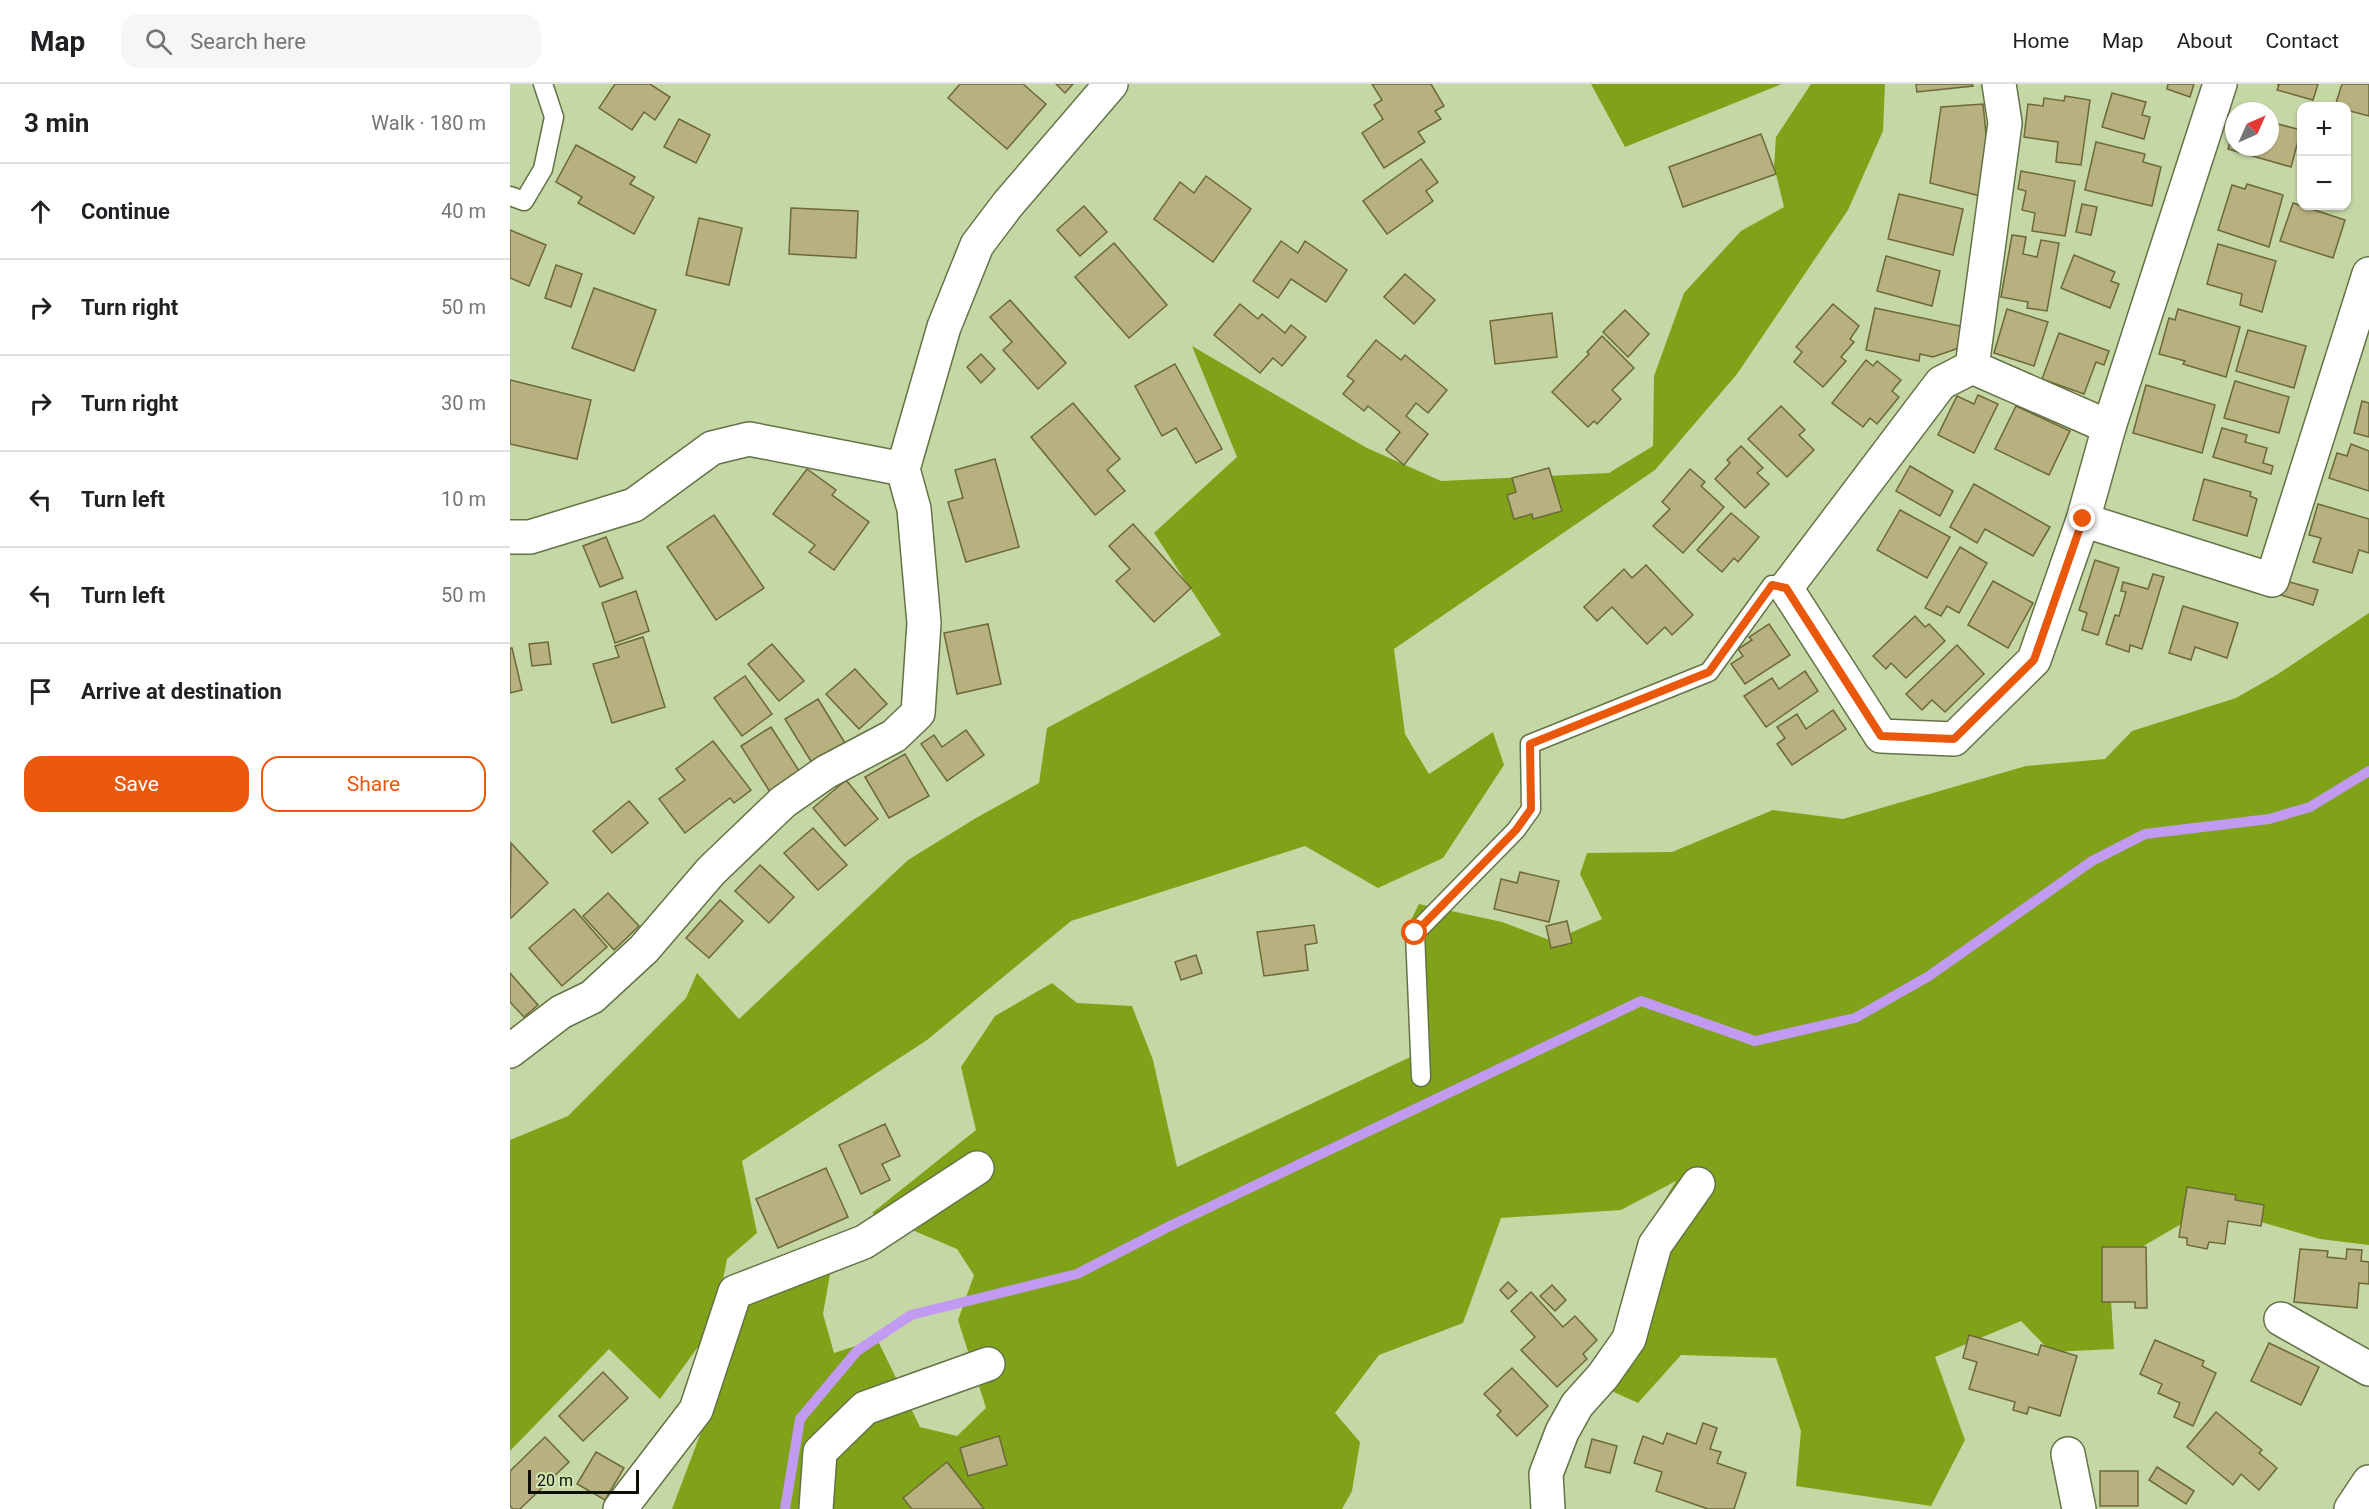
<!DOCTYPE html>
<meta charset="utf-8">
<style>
body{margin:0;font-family:Roboto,sans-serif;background:#f6f6f6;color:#202124}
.controls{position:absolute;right:18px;top:18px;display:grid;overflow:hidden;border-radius:12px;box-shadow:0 2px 4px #0004}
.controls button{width:54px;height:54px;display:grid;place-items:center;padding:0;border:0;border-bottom:2px solid #e0e0e0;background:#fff;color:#202124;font:30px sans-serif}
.compass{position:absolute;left:1715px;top:18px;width:54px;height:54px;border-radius:50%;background:#fff;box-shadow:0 2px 4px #0004;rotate:45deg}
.scale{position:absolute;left:18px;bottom:15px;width:111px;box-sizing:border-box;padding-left:6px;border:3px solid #0b1002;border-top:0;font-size:16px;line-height:21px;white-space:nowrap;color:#0b1002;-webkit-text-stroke:4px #d2e4b2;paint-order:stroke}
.stop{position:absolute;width:18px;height:18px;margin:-14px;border:4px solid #ea580c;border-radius:50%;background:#fff}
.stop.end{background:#ea580c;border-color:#fff;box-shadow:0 2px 6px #0008}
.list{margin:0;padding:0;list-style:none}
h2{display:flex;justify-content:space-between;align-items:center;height:78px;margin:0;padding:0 24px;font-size:26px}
h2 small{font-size:20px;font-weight:400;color:#757577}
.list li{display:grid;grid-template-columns:39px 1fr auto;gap:18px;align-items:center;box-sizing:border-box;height:96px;padding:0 24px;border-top:2px solid #e0e0e0}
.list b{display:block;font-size:22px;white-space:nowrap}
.list em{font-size:20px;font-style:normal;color:#757577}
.actions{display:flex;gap:12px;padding:18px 24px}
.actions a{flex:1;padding:14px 0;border:2px solid #ea580c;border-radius:18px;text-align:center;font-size:21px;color:#ea580c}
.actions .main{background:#ea580c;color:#fff}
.icon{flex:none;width:33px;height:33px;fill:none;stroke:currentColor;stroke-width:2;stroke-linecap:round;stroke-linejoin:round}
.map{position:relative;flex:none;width:1859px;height:1425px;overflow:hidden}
header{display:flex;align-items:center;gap:36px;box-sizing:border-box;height:84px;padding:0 30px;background:#fff;border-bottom:2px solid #e0e0e0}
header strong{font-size:28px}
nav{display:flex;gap:33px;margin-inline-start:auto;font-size:21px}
.search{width:420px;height:54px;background:#f6f6f6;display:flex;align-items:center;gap:15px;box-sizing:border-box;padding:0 21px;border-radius:18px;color:#757577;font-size:22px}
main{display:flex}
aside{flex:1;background:#fff}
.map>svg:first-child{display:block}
.forest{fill:#80a218}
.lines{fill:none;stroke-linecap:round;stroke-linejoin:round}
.stream{stroke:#c19bf1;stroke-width:10}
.building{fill:#b6b17e;stroke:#6d6838;stroke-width:1.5}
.service-casing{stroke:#647346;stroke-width:21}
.minor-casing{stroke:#647346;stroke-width:36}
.tertiary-casing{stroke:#647346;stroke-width:36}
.service{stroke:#fff;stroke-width:18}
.minor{stroke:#fff;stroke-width:33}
.tertiary{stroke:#fff;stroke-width:33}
.route{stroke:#ea580c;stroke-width:8}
</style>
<header>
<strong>Map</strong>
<div class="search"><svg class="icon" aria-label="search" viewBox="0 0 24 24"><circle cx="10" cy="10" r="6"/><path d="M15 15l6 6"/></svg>Search here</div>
<nav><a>Home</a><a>Map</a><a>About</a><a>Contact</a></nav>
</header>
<main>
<aside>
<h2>3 min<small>Walk · 180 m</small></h2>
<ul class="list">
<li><svg class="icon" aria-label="ahead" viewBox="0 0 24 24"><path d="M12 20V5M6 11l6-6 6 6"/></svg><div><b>Continue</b></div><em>40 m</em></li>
<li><svg class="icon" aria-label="right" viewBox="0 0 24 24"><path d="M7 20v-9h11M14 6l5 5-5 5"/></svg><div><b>Turn right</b></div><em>50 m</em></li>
<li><svg class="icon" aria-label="right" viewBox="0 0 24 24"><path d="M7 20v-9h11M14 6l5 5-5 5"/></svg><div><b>Turn right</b></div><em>30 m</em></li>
<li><svg class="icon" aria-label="left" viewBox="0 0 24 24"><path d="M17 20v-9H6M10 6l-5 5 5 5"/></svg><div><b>Turn left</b></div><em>10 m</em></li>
<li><svg class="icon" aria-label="left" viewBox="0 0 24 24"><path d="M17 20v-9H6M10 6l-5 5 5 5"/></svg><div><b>Turn left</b></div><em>50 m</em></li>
<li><svg class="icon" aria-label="arrive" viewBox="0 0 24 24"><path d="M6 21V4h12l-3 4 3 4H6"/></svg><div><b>Arrive at destination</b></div></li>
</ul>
<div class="actions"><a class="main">Save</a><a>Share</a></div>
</aside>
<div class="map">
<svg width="1859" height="1425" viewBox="0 0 1859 1425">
<rect width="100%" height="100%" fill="#c6d7a6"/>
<g class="forest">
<polygon points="1081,0 1272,0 1115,63"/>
<polygon points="1301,0 1375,0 1373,47 1338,126 1227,290 1145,386 884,565 895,650 919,690 983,648 994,681 933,774 868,804 795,762 561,837 417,956 232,1077 247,1149 217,1175 204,1241 150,1315 99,1265 0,1367 0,1056 58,1032 176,914 187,889 229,935 398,776 466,734 529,699 537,644 711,551 644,449 727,373 682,262 857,364 931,397 1099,389 1143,362 1144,292 1174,209 1231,147 1274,123 1264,82 1266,53"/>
<polygon points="1859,529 1859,1161 1810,1155 1737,1134 1685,1132 1599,1182 1604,1265 1541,1268 1511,1237 1425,1273 1455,1356 1421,1422 1286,1402 1291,1347 1266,1274 1171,1271 1128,1319 1095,1304 1140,1140 1166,1097 1111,1126 991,1134 953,1239 869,1271 825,1329 850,1358 842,1407 832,1425 162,1425 210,1298 234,1214 323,1173 313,1230 324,1269 367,1255 410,1343 447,1352 476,1324 448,1236 464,1191 447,1165 362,1129 466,1046 451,983 485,932 542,899 567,919 622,922 643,976 667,1083 911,968 913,906 899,840 909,820 992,838 1042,857 1092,835 1070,790 1077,769 1162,768 1263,726 1333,735 1516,682 1595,675 1622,647 1726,614 1768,590"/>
</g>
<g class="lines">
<polyline class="stream" points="275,1425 290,1335 347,1267 401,1231 567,1190 658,1143 1131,917 1245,957 1345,934 1419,892 1582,777 1635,750 1759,735 1800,723 1859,687"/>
</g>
<g class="building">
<polygon points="105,0 140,0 160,13 145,36 134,28 122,46 89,24"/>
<polygon points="450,0 513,0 536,20 497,65 438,14"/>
<polygon points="546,0 563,0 555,9"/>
<polygon points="862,0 921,0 934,22 925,27 931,35 908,48 915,58 874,84 852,49 873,35 864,21 872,16"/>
<polygon points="1406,0 1462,0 1463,2 1407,8"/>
<polygon points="1658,0 1684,0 1680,13 1657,5"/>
<polygon points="1767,0 1808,0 1803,16 1767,6 1769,1"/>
<polygon points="1832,0 1859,0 1859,32 1836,26 1836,22 1825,22"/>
<polygon points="1602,9 1636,18 1632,31 1640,33 1634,55 1592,43"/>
<polygon points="1555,12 1580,16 1571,81 1546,78 1548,58 1514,53 1518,20 1533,22 1534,14 1554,17"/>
<polygon points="1473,20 1477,59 1470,112 1420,99 1431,23"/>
<polygon points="169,35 200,51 186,79 154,63"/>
<polygon points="1760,38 1791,46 1781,83 1718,65 1724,43 1724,63 1760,63"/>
<polygon points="1251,50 1266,90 1173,123 1159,83"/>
<polygon points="1586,58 1635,70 1633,78 1651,83 1642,122 1575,106"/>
<polygon points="66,61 125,93 120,100 144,113 124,150 68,119 72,113 46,98"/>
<polygon points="911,75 928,98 916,107 923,117 877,150 853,117"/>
<polygon points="1511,87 1565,97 1555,152 1522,147 1525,129 1512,126 1516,107 1508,105"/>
<polygon points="696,92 741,125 703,178 644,135 670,98 684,109"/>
<polygon points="1737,100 1773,111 1759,163 1708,146 1722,101 1735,105"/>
<polygon points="1389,110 1453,125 1443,171 1378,155"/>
<polygon points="1783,119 1835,136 1823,174 1770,157"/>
<polygon points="1572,120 1587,123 1581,151 1566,148"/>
<polygon points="574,122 597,148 570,172 547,146"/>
<polygon points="281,124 348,127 346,174 279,170"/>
<polygon points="189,134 232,144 219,201 176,191"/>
<polygon points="0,146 36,161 19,202 0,194"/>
<polygon points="1502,151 1516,153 1513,170 1527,173 1531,156 1549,159 1537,227 1517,224 1518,218 1491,213"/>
<polygon points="771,157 788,169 795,157 837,186 816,218 781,195 768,214 743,197"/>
<polygon points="604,159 657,221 619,254 565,193"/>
<polygon points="1708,160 1766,177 1752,228 1730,221 1732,210 1697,200"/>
<polygon points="1564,171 1605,188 1601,197 1609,200 1600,224 1551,204"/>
<polygon points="1376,172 1430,187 1422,222 1367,207"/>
<polygon points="46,181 72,190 61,223 35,214"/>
<polygon points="895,190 925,216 904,240 874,213"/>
<polygon points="84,204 146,226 124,287 62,264"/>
<polygon points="500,216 556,279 528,305 493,266 502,258 480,233"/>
<polygon points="730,220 748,235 752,230 775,249 781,241 796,253 772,282 763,274 750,289 704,251"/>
<polygon points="1323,220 1349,242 1340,255 1344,258 1331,273 1336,277 1313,303 1284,278 1292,268 1286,263"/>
<polygon points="1365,224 1455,243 1452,263 1423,273 1410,270 1409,277 1356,266"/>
<polygon points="1497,225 1538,238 1524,282 1484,269"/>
<polygon points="1668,225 1730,243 1716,293 1673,280 1675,277 1649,270 1659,234 1665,236"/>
<polygon points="1115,226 1139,250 1118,273 1093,248"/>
<polygon points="1042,229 1047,273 985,280 980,237"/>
<polygon points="1738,246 1796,262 1784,304 1726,287"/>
<polygon points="1549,249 1599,267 1594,281 1586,278 1574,310 1532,295"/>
<polygon points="1092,252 1124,284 1102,306 1111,315 1087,340 1084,337 1078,343 1042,308 1079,270 1077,268"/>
<polygon points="866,256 891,276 895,271 937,306 918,329 906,319 896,332 918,350 894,381 876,366 890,348 858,322 854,327 833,310 844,297 837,292"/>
<polygon points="471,270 485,285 471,299 457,283"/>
<polygon points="1356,276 1363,282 1367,277 1391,296 1382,307 1389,313 1367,340 1360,334 1353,343 1322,319"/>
<polygon points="665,280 712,365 686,379 666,344 652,352 625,302"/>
<polygon points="0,296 81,316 67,375 0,360"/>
<polygon points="1725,297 1779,313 1769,349 1714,334"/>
<polygon points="1636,301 1705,321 1692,369 1623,349"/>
<polygon points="1468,311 1488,320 1464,369 1428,351 1447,312 1464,320"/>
<polygon points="1852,317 1859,319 1859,353 1844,349"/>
<polygon points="563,319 610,375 597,386 615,407 585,431 521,353"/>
<polygon points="1271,322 1295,346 1289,351 1304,366 1277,393 1238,355"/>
<polygon points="1506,322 1560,347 1539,391 1485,365"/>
<polygon points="1712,344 1737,351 1735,358 1757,364 1753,379 1763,382 1761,390 1703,373"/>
<polygon points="1841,360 1859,367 1859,407 1819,394 1827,369 1837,372"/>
<polygon points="1231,362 1253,384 1247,389 1259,400 1235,424 1205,395 1220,379 1217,376"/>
<polygon points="485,375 509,463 456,478 438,418 453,414 445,386"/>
<polygon points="1400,382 1443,407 1430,432 1386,407"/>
<polygon points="1039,384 1052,427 1023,435 1022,430 1004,435 997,411 1006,408 1002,394"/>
<polygon points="297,385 326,406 322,411 359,438 324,486 299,468 305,461 263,430"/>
<polygon points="1180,385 1195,398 1191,402 1214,423 1173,469 1143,442 1160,425 1152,418"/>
<polygon points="1694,395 1741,408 1740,412 1747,415 1737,452 1683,436"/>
<polygon points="1464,400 1540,443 1523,472 1475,445 1467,459 1440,443"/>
<polygon points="1808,420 1859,435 1859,469 1849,466 1842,489 1803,478 1811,454 1799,451"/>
<polygon points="1390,426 1440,453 1417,494 1367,466"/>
<polygon points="1221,429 1249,453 1228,478 1224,474 1212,488 1187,466"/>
<polygon points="204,431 254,504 206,536 157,463"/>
<polygon points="623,440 681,504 644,538 606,497 620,485 599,462"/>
<polygon points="96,453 113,494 90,503 73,462"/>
<polygon points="1450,463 1477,479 1449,529 1437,522 1431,532 1415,524"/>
<polygon points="1585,476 1609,484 1588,551 1572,546 1577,529 1569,526"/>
<polygon points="1136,481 1183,531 1162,551 1155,543 1137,560 1102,523 1087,537 1074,523 1114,485 1122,494"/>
<polygon points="1643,490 1654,493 1632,565 1620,561 1619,568 1596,560 1605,531 1609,532 1616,508 1611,507 1613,498 1638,505"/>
<polygon points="1483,497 1523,519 1498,564 1458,541"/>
<polygon points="1776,497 1808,506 1803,521 1771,511"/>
<polygon points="126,507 139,547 105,559 92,519"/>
<polygon points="1673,522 1728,539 1717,574 1685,563 1681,576 1659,569"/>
<polygon points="1405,532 1415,543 1419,540 1435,557 1396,594 1381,579 1376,585 1363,572"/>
<polygon points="478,540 491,600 447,610 434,549"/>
<polygon points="1259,540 1280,571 1235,600 1221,580 1233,572 1228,565 1242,556 1239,553"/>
<polygon points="133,553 155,623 102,639 83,580 109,573 105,562"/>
<polygon points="38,558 41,580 22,582 19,560"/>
<polygon points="262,560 294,597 269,617 238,580"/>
<polygon points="1447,561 1474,590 1435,628 1422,616 1412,626 1396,610"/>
<polygon points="0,564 2,564 12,606 0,609"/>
<polygon points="345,585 377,620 349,645 316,610"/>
<polygon points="1295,587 1308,607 1256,643 1234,612 1262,594 1269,605"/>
<polygon points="235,592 262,630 232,652 204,614"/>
<polygon points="308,615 335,659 302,679 275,635"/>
<polygon points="1323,626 1336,645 1282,681 1267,660 1275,654 1267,643 1287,630 1296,645"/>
<polygon points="261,643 291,690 260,708 231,662"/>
<polygon points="456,646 474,671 437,697 411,660 424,651 432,663"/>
<polygon points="203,657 241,706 224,719 220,714 175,749 149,715 175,696 166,685"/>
<polygon points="395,670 419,712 379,734 355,693"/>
<polygon points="336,696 368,735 335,762 303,724"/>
<polygon points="119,717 138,739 102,769 83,747"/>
<polygon points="303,744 337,781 308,806 274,769"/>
<polygon points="1,759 38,799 1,834 0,833"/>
<polygon points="250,781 284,813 259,839 225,807"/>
<polygon points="1010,788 1049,797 1039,838 984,825 991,795 1007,799"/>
<polygon points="98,809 129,842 104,866 73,832"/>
<polygon points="210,816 233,837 199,874 176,854"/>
<polygon points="64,825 97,863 52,902 19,864"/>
<polygon points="1057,837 1062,859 1041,864 1036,842"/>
<polygon points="804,841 807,859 795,861 798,886 754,892 747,848"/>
<polygon points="686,871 692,889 671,896 665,878"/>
<polygon points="0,889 28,921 14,933 0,918"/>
<polygon points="375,1040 390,1072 372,1080 380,1096 351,1110 329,1061"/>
<polygon points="316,1084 338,1133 268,1164 246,1115"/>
<polygon points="1677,1103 1726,1111 1725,1116 1754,1121 1751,1142 1718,1137 1715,1160 1699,1158 1697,1165 1677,1161 1677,1154 1669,1153"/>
<polygon points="1592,1163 1636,1163 1637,1224 1625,1224 1625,1218 1592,1218"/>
<polygon points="1790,1165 1818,1167 1817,1173 1836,1175 1837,1165 1852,1166 1851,1177 1859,1178 1859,1200 1849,1199 1847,1224 1784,1218"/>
<polygon points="998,1198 1007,1207 998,1215 990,1206"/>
<polygon points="1042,1201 1056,1216 1045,1227 1030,1212"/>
<polygon points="1021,1208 1053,1243 1065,1232 1087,1256 1073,1270 1077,1275 1047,1303 1011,1266 1025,1253 1001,1227"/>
<polygon points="1459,1251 1528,1271 1531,1261 1567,1272 1550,1332 1519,1323 1517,1330 1503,1326 1505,1318 1459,1305 1467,1278 1453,1274"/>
<polygon points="1645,1256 1694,1277 1692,1282 1706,1289 1683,1342 1664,1333 1670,1319 1648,1309 1652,1300 1630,1290"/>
<polygon points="1759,1259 1809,1283 1791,1321 1741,1297"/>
<polygon points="1002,1284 1038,1322 1007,1352 987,1331 991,1327 974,1310"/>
<polygon points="93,1288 118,1314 73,1357 49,1332"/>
<polygon points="1706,1328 1752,1366 1749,1369 1767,1384 1749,1406 1731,1390 1723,1401 1677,1363"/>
<polygon points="1193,1339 1207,1344 1200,1365 1211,1368 1207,1379 1236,1389 1224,1425 1198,1425 1146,1407 1152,1388 1124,1379 1133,1352 1153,1360 1157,1349 1186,1360"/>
<polygon points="489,1352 497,1381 458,1392 450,1364"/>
<polygon points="35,1353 59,1378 10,1425 3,1425 0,1422 0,1387"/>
<polygon points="1082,1355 1107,1362 1100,1389 1075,1383"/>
<polygon points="86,1368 114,1384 95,1416 67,1400"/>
<polygon points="437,1378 474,1425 402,1425 393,1414"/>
<polygon points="1647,1383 1684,1407 1676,1420 1639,1396"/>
<rect x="1590" y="1387" width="38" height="35"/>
</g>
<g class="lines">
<g class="service-casing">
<g id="service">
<polyline points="0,112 14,117 33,85 44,33 33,0"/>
<polyline points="911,993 905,849 1006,746 1021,725 1020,660 1199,588 1262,501 1276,504"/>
</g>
</g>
<g class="minor-casing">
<g id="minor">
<polyline points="1489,0 1495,39 1462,283 1431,299 1276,504 1371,652 1444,655 1524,576 1573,436 1599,343 1710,0"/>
<polyline points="1462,283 1599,343"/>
<polyline points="1573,436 1762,496 1859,190"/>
<polyline points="0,453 20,453 124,421 202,364 239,355 393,385 434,243 467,161 498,120 601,0"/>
<polyline points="0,967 51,928 82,913 134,865 201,787 273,718 316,688 384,652 408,629 414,539 404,425 393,385"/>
<polyline points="1771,1235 1859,1285"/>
<polyline points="1558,1370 1569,1425"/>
<polyline points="110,1425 186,1326 225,1208 354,1158 467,1084"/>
<polyline points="306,1425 310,1368 355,1324 478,1280"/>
<polyline points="1038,1425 1036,1390 1052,1348 1067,1321 1093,1292 1119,1255 1145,1161 1188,1100"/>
</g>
</g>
<g class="tertiary-casing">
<polyline id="tertiary" points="1841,1425 1859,1398"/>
</g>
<use href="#service" class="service"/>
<use href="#minor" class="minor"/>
<use href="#tertiary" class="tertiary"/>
</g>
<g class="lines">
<polyline class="route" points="905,849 1006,746 1021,725 1020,660 1199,588 1262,501 1276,504 1371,652 1444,655 1524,576 1573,435"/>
</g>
</svg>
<div class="controls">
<button>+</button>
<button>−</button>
</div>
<svg class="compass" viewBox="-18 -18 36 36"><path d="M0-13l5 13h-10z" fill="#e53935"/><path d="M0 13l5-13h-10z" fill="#757577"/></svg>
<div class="scale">20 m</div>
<div class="stop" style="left:905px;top:849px"></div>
<div class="stop end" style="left:1573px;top:435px"></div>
</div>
</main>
